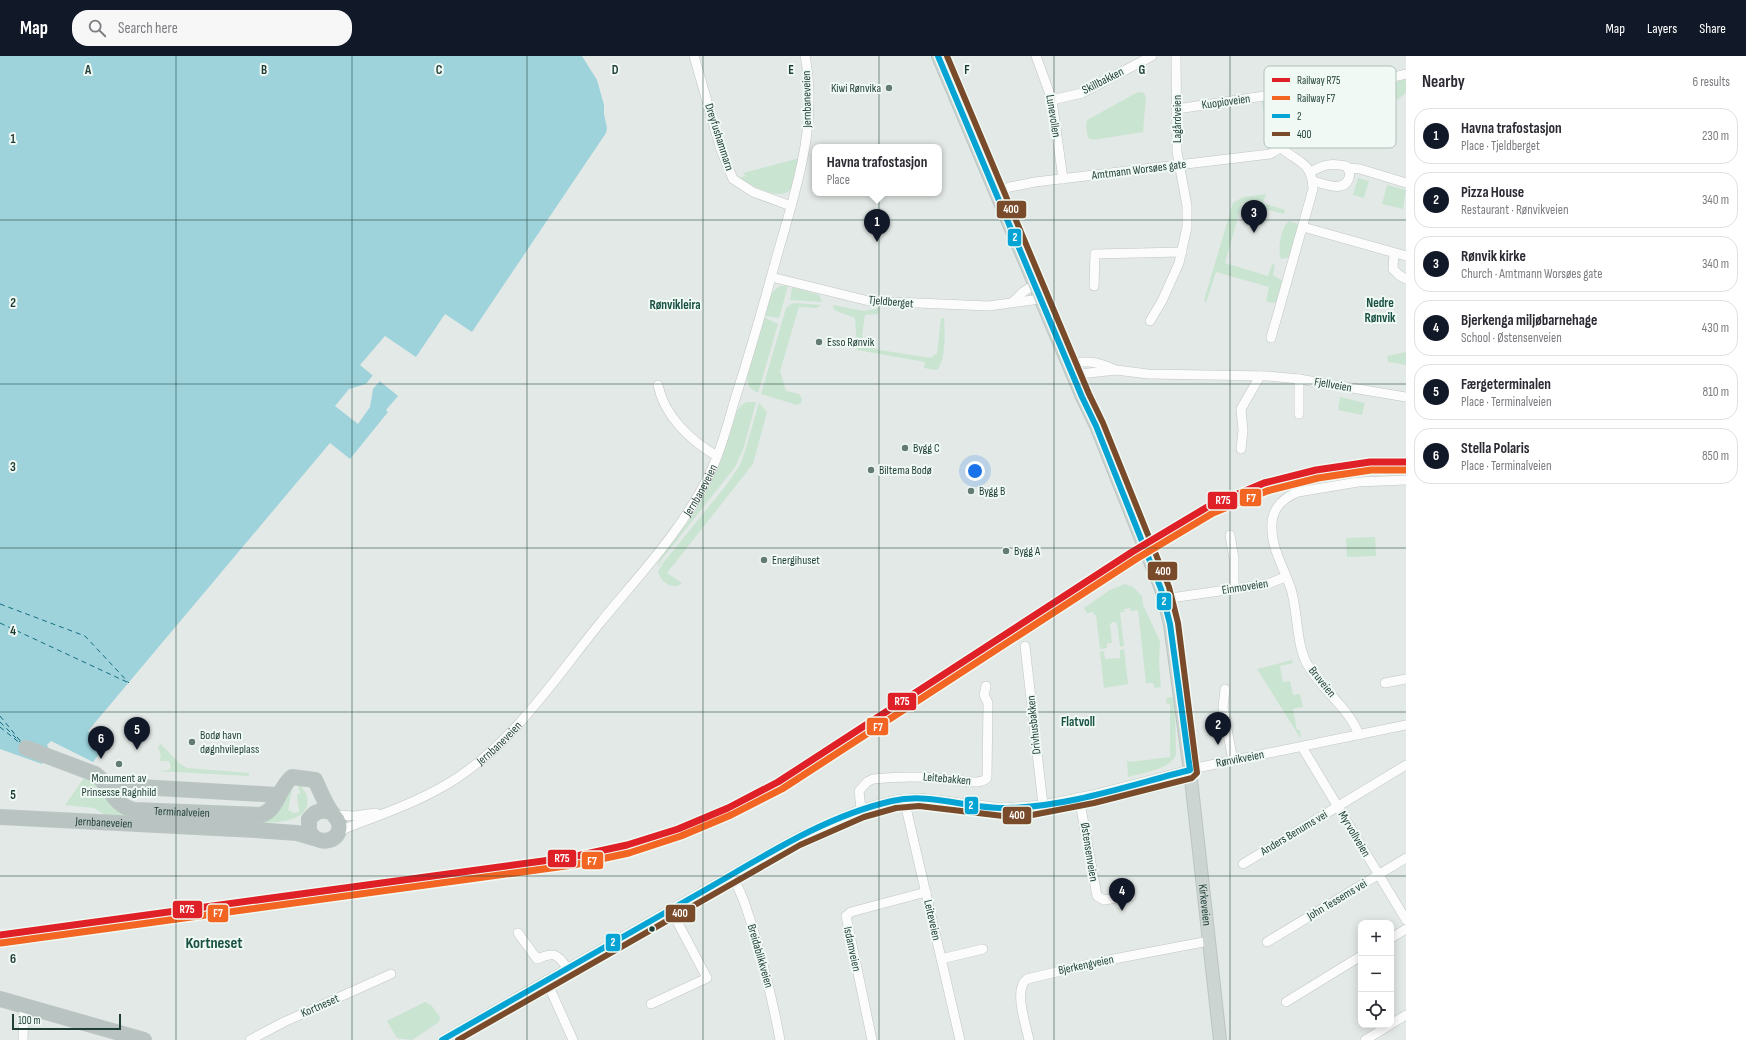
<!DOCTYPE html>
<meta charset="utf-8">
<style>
body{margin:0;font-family:"Sofia Sans Condensed",sans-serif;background:#f7f7f7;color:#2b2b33}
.controls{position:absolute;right:12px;bottom:12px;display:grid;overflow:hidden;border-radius:8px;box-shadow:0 2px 10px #0003}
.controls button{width:36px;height:36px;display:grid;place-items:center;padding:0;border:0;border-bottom:1px solid #e1e1e2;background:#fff;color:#2b2b33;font:20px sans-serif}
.scale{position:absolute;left:12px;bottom:10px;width:109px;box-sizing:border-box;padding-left:4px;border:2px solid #1f3e36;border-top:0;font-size:11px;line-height:14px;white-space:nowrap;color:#1f3e36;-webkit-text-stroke:3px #f0f9f4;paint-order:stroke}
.you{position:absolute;left:975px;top:415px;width:14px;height:14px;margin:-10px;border:3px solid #fff;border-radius:50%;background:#1a73e8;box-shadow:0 0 0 6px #1a73e833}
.badge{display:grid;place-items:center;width:26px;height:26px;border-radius:50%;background:#111827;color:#fff;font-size:13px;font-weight:700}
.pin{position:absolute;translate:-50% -33px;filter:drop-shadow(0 1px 2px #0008)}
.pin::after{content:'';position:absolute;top:21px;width:14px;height:12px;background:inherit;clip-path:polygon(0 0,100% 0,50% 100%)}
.popup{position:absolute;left:812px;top:88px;width:130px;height:52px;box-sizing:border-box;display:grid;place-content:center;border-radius:8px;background:#fff;filter:drop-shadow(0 1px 3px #0005);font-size:13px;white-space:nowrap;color:#7c7c81}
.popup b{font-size:15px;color:#2b2b33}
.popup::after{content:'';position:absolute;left:50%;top:100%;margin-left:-8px;border:8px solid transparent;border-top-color:#fff}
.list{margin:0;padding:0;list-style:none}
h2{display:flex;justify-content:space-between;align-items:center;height:52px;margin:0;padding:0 16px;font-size:17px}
h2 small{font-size:13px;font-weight:400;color:#7c7c81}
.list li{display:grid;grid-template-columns:26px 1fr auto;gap:12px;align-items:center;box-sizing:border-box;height:56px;margin:0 8px 8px;padding:0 8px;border:1px solid #e1e1e2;border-radius:16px}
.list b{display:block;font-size:15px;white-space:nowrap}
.list p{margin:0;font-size:13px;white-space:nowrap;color:#7c7c81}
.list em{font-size:13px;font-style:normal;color:#7c7c81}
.icon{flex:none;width:22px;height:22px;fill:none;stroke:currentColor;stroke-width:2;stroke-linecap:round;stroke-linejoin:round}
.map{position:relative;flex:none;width:1406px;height:984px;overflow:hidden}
header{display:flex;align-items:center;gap:24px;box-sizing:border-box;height:56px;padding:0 20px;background:#111827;color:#fff}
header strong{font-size:19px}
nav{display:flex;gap:22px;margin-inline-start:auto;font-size:14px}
.search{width:280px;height:36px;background:#f7f7f7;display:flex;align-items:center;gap:10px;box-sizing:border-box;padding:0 14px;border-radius:16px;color:#7c7c81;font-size:15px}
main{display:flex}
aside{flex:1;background:#fff}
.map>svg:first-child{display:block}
.green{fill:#cae4d2}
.water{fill:#9fd3dc}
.pier{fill:#e3e9e6}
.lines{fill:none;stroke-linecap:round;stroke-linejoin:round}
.ferry{stroke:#136e80;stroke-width:1;stroke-dasharray:5 4;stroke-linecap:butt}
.minor-casing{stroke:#c0c6c3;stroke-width:10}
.major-casing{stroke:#bbc5c3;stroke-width:14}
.highway-casing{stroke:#bbc5c3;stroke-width:16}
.minor{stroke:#fbfcfb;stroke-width:9}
.major{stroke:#ccd5d2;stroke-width:12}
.highway{stroke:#b9c3c1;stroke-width:14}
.bus-1-casing{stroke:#f0f9f4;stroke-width:9}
.bus-2-casing{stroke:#f0f9f4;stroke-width:9}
.bus-1{stroke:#05a4d4;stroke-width:6}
.bus-2{stroke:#7a4b2a;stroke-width:6}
.rail-1-casing{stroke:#f0f9f4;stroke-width:10}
.rail-2-casing{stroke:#f0f9f4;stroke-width:10}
.rail-1{stroke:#df2027;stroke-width:7}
.rail-2{stroke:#f26522;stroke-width:7}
.grid{fill:none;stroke:#1f3e36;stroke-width:1;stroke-opacity:0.55}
.poi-dot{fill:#647a74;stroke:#f0f9f4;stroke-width:1.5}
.bus-dot{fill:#1f3e36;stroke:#f0f9f4;stroke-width:1.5}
.labels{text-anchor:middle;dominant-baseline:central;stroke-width:4;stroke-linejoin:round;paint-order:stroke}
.street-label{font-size:12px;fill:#1f3e36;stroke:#f0f9f4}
.poi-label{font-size:12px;fill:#1f3e36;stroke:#f0f9f4;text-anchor:start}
.neighbourhood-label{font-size:13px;font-weight:bold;fill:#195244;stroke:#f0f9f4}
.district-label{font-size:16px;font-weight:bold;fill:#195244;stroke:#f0f9f4}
.key{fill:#f0f9f4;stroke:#b1c1bb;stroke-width:1}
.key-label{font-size:11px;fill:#1f3e36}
.grid-label{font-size:13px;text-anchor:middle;font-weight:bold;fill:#1f3e36;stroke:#f0f9f4;stroke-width:4;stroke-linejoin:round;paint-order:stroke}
.line-badge{stroke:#f0f9f4;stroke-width:1.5}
.badge-label{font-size:11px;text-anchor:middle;font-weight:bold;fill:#fff}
</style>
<header>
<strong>Map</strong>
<div class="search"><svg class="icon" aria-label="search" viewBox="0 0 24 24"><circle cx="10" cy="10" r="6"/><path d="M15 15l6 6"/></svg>Search here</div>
<nav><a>Map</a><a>Layers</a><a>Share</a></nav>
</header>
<main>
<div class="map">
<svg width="1406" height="984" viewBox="0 0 1406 984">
<rect width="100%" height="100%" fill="#e3e9e6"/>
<g class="green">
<polygon points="1406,23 1406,37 1397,44 1394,39 1390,39 1388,45 1380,50 1375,65 1362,61 1363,56 1360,56 1357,63 1338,46 1338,42 1342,40"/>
<polygon points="1138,36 1144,37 1146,41 1143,76 1093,84 1088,82 1086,70 1087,64"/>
<polygon points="1309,39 1311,53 1277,85 1268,88 1262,45"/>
<path d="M800,102C798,111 796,127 790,134C780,146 749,128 739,122L746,120L743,117Z"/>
<polygon points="1358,122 1369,125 1364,142 1353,139"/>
<polygon points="1387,129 1406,134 1403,153 1382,148"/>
<polygon points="1266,138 1263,147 1285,154 1284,158 1242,147 1225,207 1268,220 1272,208 1275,209 1273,219 1283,225 1277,246 1272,247 1266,245 1269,231 1216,216 1206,247 1204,244 1233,147 1243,141"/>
<path d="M1289,165L1298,168L1291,201L1281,203C1277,195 1281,170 1289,165Z"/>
<path d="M781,230H788L779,262L766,260C764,250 770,234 781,230Z"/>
<polygon points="792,231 819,239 822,246 790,244"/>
<polygon points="795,247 821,249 817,252 799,251 780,315 786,335 799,338 802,343 801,347 797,349 761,338 786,252 791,248"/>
<path d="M833,249L864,255L879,252L878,258L865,259L862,279L865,289L880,294L931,302L937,297L941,262H944C945,276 946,305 937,314L924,312L925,306L857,294L855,262L834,254Z"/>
<polygon points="766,262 778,268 758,337 750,332 746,322 763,263"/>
<polygon points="1406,296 1406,309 1388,306 1387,300"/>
<polygon points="1340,341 1365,347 1362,359 1338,354"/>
<path d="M746,346H756L744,391L735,411L662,503L658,511C658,498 680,477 688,466C712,432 725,394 737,355L741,350Z"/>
<path d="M759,347L767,356L753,408L667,517L682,527C673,535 661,526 658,516L663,507L728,427L740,409L745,395Z"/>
<polygon points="1375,481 1376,500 1347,501 1346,482"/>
<polygon points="1125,528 1133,531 1142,540 1143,549 1160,585 1159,608 1161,631 1155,632 1153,627 1146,627 1138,554 1130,555 1130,552 1124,553 1124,556 1120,556 1124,590 1120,591 1117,567 1113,566 1110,568 1112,587 1107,587 1107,592 1100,593 1096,559 1094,559 1093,556 1087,557 1084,552 1110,534"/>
<polygon points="1124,593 1128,628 1104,632 1100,596 1104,595 1105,603 1120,602 1120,594"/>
<polygon points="1292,604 1293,607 1280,610 1283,626 1290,625 1293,639 1300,638 1303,651 1293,653 1297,674 1300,674 1301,683 1257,613"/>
<path d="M1172,641L1175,648L1176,699C1167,715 1144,716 1128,721L1127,704L1129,706L1170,701V648H1167L1166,642Z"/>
<polygon points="161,688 179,707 187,712 249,717 249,720 156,715 169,714 171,711 169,705 159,705 161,699 158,691"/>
<path d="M84,722L96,726L109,746L261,764L293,730L288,754L294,757L299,756L297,738H300V734H298L299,729H302C302,734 306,736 307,740C312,765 281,766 266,767L262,769L108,761L94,752L65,749Z"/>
<polygon points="425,946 431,949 440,961 439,966 412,984 397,982 387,965"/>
</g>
<polygon class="water" points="0,0 582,0 597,24 604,49 604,58 607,72 606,77 472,276 445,258 416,301 385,280 360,309 398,340 386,354 388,356 350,403 330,387 88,675 105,690 93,706 51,685 47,689 49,693 42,708 0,693"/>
<polygon class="pier" points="373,319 380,325 373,333 370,351 358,368 335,350 349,333 366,328"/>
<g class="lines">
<g class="ferry">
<polyline points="0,548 85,580 129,627"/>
<polyline points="0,567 129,627"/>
<polyline points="0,660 22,687"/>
<polyline points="0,666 21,687"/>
<polyline points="0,671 21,688"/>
</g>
<g class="minor-casing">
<g id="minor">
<polyline points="694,0 721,94 733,123 753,136 791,150"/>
<polyline points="1036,0 1052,44 1063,123"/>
<polyline points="1052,44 1082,37 1152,0"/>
<polyline points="1177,53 1271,39 1323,37"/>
<polyline points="1348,112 1360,113 1406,127"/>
<path d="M1311,116C1324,108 1332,107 1346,110C1349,114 1351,117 1349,122C1344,137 1324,128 1313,125"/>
<path d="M996,136L1010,131L1035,126L1270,98C1295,85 1308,59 1330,42C1345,30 1386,23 1406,18"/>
<polyline points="1303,171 1406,200"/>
<polyline points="1394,197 1393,213 1399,219 1406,223"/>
<polyline points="771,221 869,245 989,250 1033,244 1047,240"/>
<polyline points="1094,230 1095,198 1182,196"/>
<polyline points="1013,246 1023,236 1040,225"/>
<polyline points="1150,265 1162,245 1179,207 1187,171 1187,150 1177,96 1176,0"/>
<path d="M1271,282L1313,133C1312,106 1299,107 1281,92"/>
<path d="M1116,314C1103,308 1091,304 1076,307L1072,315L1080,318L1116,314L1148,318L1268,320L1299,323L1406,341"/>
<path d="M658,329C664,360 691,385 717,400"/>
<polyline points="1299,358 1299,323"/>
<polyline points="1241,393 1243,374 1241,353 1260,320"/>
<polyline points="1230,479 1234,503 1234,533"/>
<polyline points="1164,543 1268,528 1285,521"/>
<polyline points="1025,590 1043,749"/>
<polyline points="1385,627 1406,623"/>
<polyline points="1225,633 1223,651 1233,705"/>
<path d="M1359,679C1348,650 1321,634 1307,608C1296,588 1298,556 1291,533C1284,512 1270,490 1272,467C1273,451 1285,441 1298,436L1358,426L1406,424"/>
<polyline points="1302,691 1406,864"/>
<polyline points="1079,741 1097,840 1104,844 1131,840"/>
<polyline points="904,743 960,984"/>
<path d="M861,753L859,735L867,726L873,723C903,720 932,720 963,725C971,726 981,728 987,722L988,647L984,639L986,630"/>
<polyline points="335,759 354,760 376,757"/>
<path id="s1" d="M337,777L344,773C382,758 422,745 457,722C516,683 556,621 600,567C639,519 683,474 710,417C722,393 728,366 736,340C750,296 763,251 775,207C794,139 819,71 805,0"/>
<polyline points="1243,808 1406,709"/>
<path d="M731,819C742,836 747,854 753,873C764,910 773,946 780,984"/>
<path d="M518,877L537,903C554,896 557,897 567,912"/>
<polyline points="1391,882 1406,873"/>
<polyline points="1267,886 1406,802"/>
<polyline points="941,903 983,893"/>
<polyline points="551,935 573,984"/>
<polyline points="1286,946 1361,900"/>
<polyline points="651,948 707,922 671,854"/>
<polyline points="1391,968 1406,959"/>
<polyline points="23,984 24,950"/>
<polyline points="250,984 284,966 391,918"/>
<polyline points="442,984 796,782 861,753 895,744 919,742 1003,752 1043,749 1092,739 1201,711 1406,669"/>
<polyline points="872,984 846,860 851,856 926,836"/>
<path d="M1029,984C1026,969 1013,933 1027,923L1098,906L1209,885"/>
<polyline points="1365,984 1390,969"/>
</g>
</g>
<g class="major-casing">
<g id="major">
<path id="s2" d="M938,0L1082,341L1096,370L1161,533L1170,568L1191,723L1220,984"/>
</g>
</g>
<g class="highway-casing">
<g id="highway">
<path id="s3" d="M26,692L95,718C112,729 110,748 134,754L261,759C278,754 278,732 292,721L315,724"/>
<path d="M315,724C320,734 324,745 330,754C333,759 337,761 339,767C343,785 318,792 309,775V763C315,755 322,753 331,756"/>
<polyline points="106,729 278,739"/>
<path id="s4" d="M0,761L255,774L297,777L314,782"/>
<polyline points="0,943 144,984"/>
</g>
</g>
<use href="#minor" class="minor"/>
<use href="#major" class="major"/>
<use href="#highway" class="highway"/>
<g class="bus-1-casing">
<path id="bus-1" d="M442,984C527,935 613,887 698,838C760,803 822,761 892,745C930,736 968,753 1006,752C1068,751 1130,729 1190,714L1170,568L1161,533L1096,370L1082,341L938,0"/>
</g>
<g class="bus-2-casing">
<polyline id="bus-2" points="458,984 800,789 864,761 896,752 919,750 1003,760 1032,759 1094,747 1192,722 1197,717 1178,567 1169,531 1103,367 1089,338 947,0"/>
</g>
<use href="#bus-1" class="bus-1"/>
<use href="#bus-2" class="bus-2"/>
<g class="rail-1-casing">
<polyline id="rail-1" points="0,879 572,801 627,789 678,773 728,752 778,726 1132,496 1209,450 1264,427 1316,414 1370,406 1406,406"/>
</g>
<g class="rail-2-casing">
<polyline id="rail-2" points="1,887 573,809 629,797 681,780 731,759 782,733 1136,503 1213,457 1267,435 1318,422 1371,414 1406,414"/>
</g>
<use href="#rail-1" class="rail-1"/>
<use href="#rail-2" class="rail-2"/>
</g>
<path class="grid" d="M176,0V984M352,0V984M527,0V984M703,0V984M879,0V984M1054,0V984M1230,0V984M0,164H1406M0,328H1406M0,492H1406M0,656H1406M0,820H1406"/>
<g class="poi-dot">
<circle cx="889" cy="32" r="4"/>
<circle cx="819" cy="286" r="4"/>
<circle cx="905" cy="392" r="4"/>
<circle cx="871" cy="414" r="4"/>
<circle cx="971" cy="435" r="4"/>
<circle cx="1006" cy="495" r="4"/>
<circle cx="764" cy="504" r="4"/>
<circle cx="192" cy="686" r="4"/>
<circle cx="119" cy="708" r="4"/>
</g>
<circle class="bus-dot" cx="652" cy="873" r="3.5"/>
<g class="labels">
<g class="street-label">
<text transform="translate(1103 25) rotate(-27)">Skillbakken</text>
<text transform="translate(807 43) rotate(-91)">Jernbaneveien</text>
<text transform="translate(1226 46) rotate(-8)">Kuopioveien</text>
<text transform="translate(1053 60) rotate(81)">Lunevollen</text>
<text transform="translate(1177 63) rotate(-90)">Lagårdveien</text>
<text transform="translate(719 81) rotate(72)">Dreyfushammarn</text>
<text transform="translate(1139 114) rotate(-7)">Amtmann Worsøes gate</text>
<text transform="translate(891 246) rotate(5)">Tjeldberget</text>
<text transform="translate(1333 329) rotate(10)">Fjellveien</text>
<text stroke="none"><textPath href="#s1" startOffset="511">Jernbaneveien</textPath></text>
<text transform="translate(1245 531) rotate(-9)">Einmoveien</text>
<text transform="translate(1322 626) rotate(51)">Bruveien</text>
<text transform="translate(1034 669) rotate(-96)">Drivhusbakken</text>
<text stroke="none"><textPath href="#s1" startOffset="187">Jernbaneveien</textPath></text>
<text transform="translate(1240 703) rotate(-11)">Rønvikveien</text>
<text transform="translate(947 723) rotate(5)">Leitebakken</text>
<text stroke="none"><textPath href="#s3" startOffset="176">Terminalveien</textPath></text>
<text stroke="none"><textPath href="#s4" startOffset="104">Jernbaneveien</textPath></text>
<text transform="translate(1294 777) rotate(-31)">Anders Benums vei</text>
<text transform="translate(1354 778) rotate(59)">Myrvollveien</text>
<text transform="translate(1089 796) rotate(81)">Østensenveien</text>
<text transform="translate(1337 844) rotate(-31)">John Tessems vei</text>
<text stroke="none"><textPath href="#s2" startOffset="897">Kirkeveien</textPath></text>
<text transform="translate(932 864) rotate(77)">Leiteveien</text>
<text transform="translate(852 893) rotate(78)">Isdamveien</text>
<text transform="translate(760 900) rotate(74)">Breidablikkveien</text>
<text transform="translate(1086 909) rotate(-12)">Bjerkengveien</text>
<text transform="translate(320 950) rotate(-24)">Kortneset</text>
</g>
<g class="poi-label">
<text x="881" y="32" text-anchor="end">Kiwi Rønvika</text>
<text x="827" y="286">Esso Rønvik</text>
<text x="913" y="392">Bygg C</text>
<text x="879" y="414">Biltema Bodø</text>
<text x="979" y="435">Bygg B</text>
<text x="1014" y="495">Bygg A</text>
<text x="772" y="504">Energihuset</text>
<text x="200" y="679">Bodø havn<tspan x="200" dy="14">døgnhvileplass</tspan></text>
<text x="119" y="722" text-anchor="middle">Monument av<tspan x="119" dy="14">Prinsesse Ragnhild</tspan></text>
</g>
<g class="neighbourhood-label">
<text x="1380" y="247">Nedre<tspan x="1380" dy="15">Rønvik</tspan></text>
<text x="675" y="249">Rønvikleira</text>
<text x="1078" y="666">Flatvoll</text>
</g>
<g class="district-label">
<text x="214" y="887">Kortneset</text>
</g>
</g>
<rect x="1264" y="10" width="132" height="82" rx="6" class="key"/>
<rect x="1272" y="22" width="18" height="4" fill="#df2027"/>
<rect x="1272" y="40" width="18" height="4" fill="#f26522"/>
<rect x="1272" y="58" width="18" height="4" fill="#05a4d4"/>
<rect x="1272" y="76" width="18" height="4" fill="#7a4b2a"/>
<g class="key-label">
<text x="1297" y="28">Railway R75</text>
<text x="1297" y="46">Railway F7</text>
<text x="1297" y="64">2</text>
<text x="1297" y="82">400</text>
</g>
<g class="grid-label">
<text x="88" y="18">A</text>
<text x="264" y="18">B</text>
<text x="439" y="18">C</text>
<text x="615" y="18">D</text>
<text x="791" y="18">E</text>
<text x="967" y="18">F</text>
<text x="1142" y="18">G</text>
<text x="13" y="87">1</text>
<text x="13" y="251">2</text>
<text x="13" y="415">3</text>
<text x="13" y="579">4</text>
<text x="13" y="743">5</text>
<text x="13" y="907">6</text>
</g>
<g class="line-badge">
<rect x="996" y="144" width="31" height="19" rx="4" fill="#7a4b2a"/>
<rect x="1007" y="172" width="15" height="19" rx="4" fill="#05a4d4"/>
<rect x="1239" y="432" width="23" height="19" rx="4" fill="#f26522"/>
<rect x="1207" y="435" width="31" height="19" rx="4" fill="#df2027"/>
<rect x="1147" y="505" width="31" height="20" rx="4" fill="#7a4b2a"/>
<rect x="1156" y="536" width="16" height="19" rx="4" fill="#05a4d4"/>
<rect x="887" y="636" width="30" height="19" rx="4" fill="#df2027"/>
<rect x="866" y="661" width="23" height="19" rx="4" fill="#f26522"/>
<rect x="964" y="740" width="15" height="19" rx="4" fill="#05a4d4"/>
<rect x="1002" y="750" width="30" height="19" rx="4" fill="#7a4b2a"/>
<rect x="547" y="793" width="30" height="19" rx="4" fill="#df2027"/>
<rect x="581" y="795" width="23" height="19" rx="4" fill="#f26522"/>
<rect x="172" y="844" width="31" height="19" rx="4" fill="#df2027"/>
<rect x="665" y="848" width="31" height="19" rx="4" fill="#7a4b2a"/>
<rect x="207" y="848" width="22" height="19" rx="4" fill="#f26522"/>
<rect x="605" y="877" width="16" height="19" rx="4" fill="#05a4d4"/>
</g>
<g class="badge-label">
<text x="1011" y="157">400</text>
<text x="1015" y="185">2</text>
<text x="1251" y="446">F7</text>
<text x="1223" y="448">R75</text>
<text x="1163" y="519">400</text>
<text x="1164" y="549">2</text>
<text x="902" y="649">R75</text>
<text x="878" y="675">F7</text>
<text x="971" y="753">2</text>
<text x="1017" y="763">400</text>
<text x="562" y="806">R75</text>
<text x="592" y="809">F7</text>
<text x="187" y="857">R75</text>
<text x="680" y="861">400</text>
<text x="218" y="861">F7</text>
<text x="613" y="890">2</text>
</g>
</svg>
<div class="controls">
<button>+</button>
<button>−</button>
<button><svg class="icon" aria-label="locate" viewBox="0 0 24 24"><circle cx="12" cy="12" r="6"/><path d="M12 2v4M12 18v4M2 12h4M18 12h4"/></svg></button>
</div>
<div class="scale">100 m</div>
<div class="you"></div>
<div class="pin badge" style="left:877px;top:186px">1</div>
<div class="popup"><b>Havna trafostasjon</b>Place</div>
<div class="pin badge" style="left:1218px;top:689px">2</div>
<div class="pin badge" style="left:1254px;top:177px">3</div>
<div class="pin badge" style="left:1122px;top:855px">4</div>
<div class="pin badge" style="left:137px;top:694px">5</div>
<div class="pin badge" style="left:101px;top:703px">6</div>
</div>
<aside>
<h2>Nearby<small>6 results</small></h2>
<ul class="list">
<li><span class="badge">1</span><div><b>Havna trafostasjon</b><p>Place · Tjeldberget</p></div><em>230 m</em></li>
<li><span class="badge">2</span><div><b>Pizza House</b><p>Restaurant · Rønvikveien</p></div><em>340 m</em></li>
<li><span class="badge">3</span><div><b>Rønvik kirke</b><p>Church · Amtmann Worsøes gate</p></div><em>340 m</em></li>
<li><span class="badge">4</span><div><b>Bjerkenga miljøbarnehage</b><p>School · Østensenveien</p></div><em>430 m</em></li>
<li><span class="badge">5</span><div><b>Færgeterminalen</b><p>Place · Terminalveien</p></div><em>810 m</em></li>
<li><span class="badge">6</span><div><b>Stella Polaris</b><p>Place · Terminalveien</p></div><em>850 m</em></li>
</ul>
</aside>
</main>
